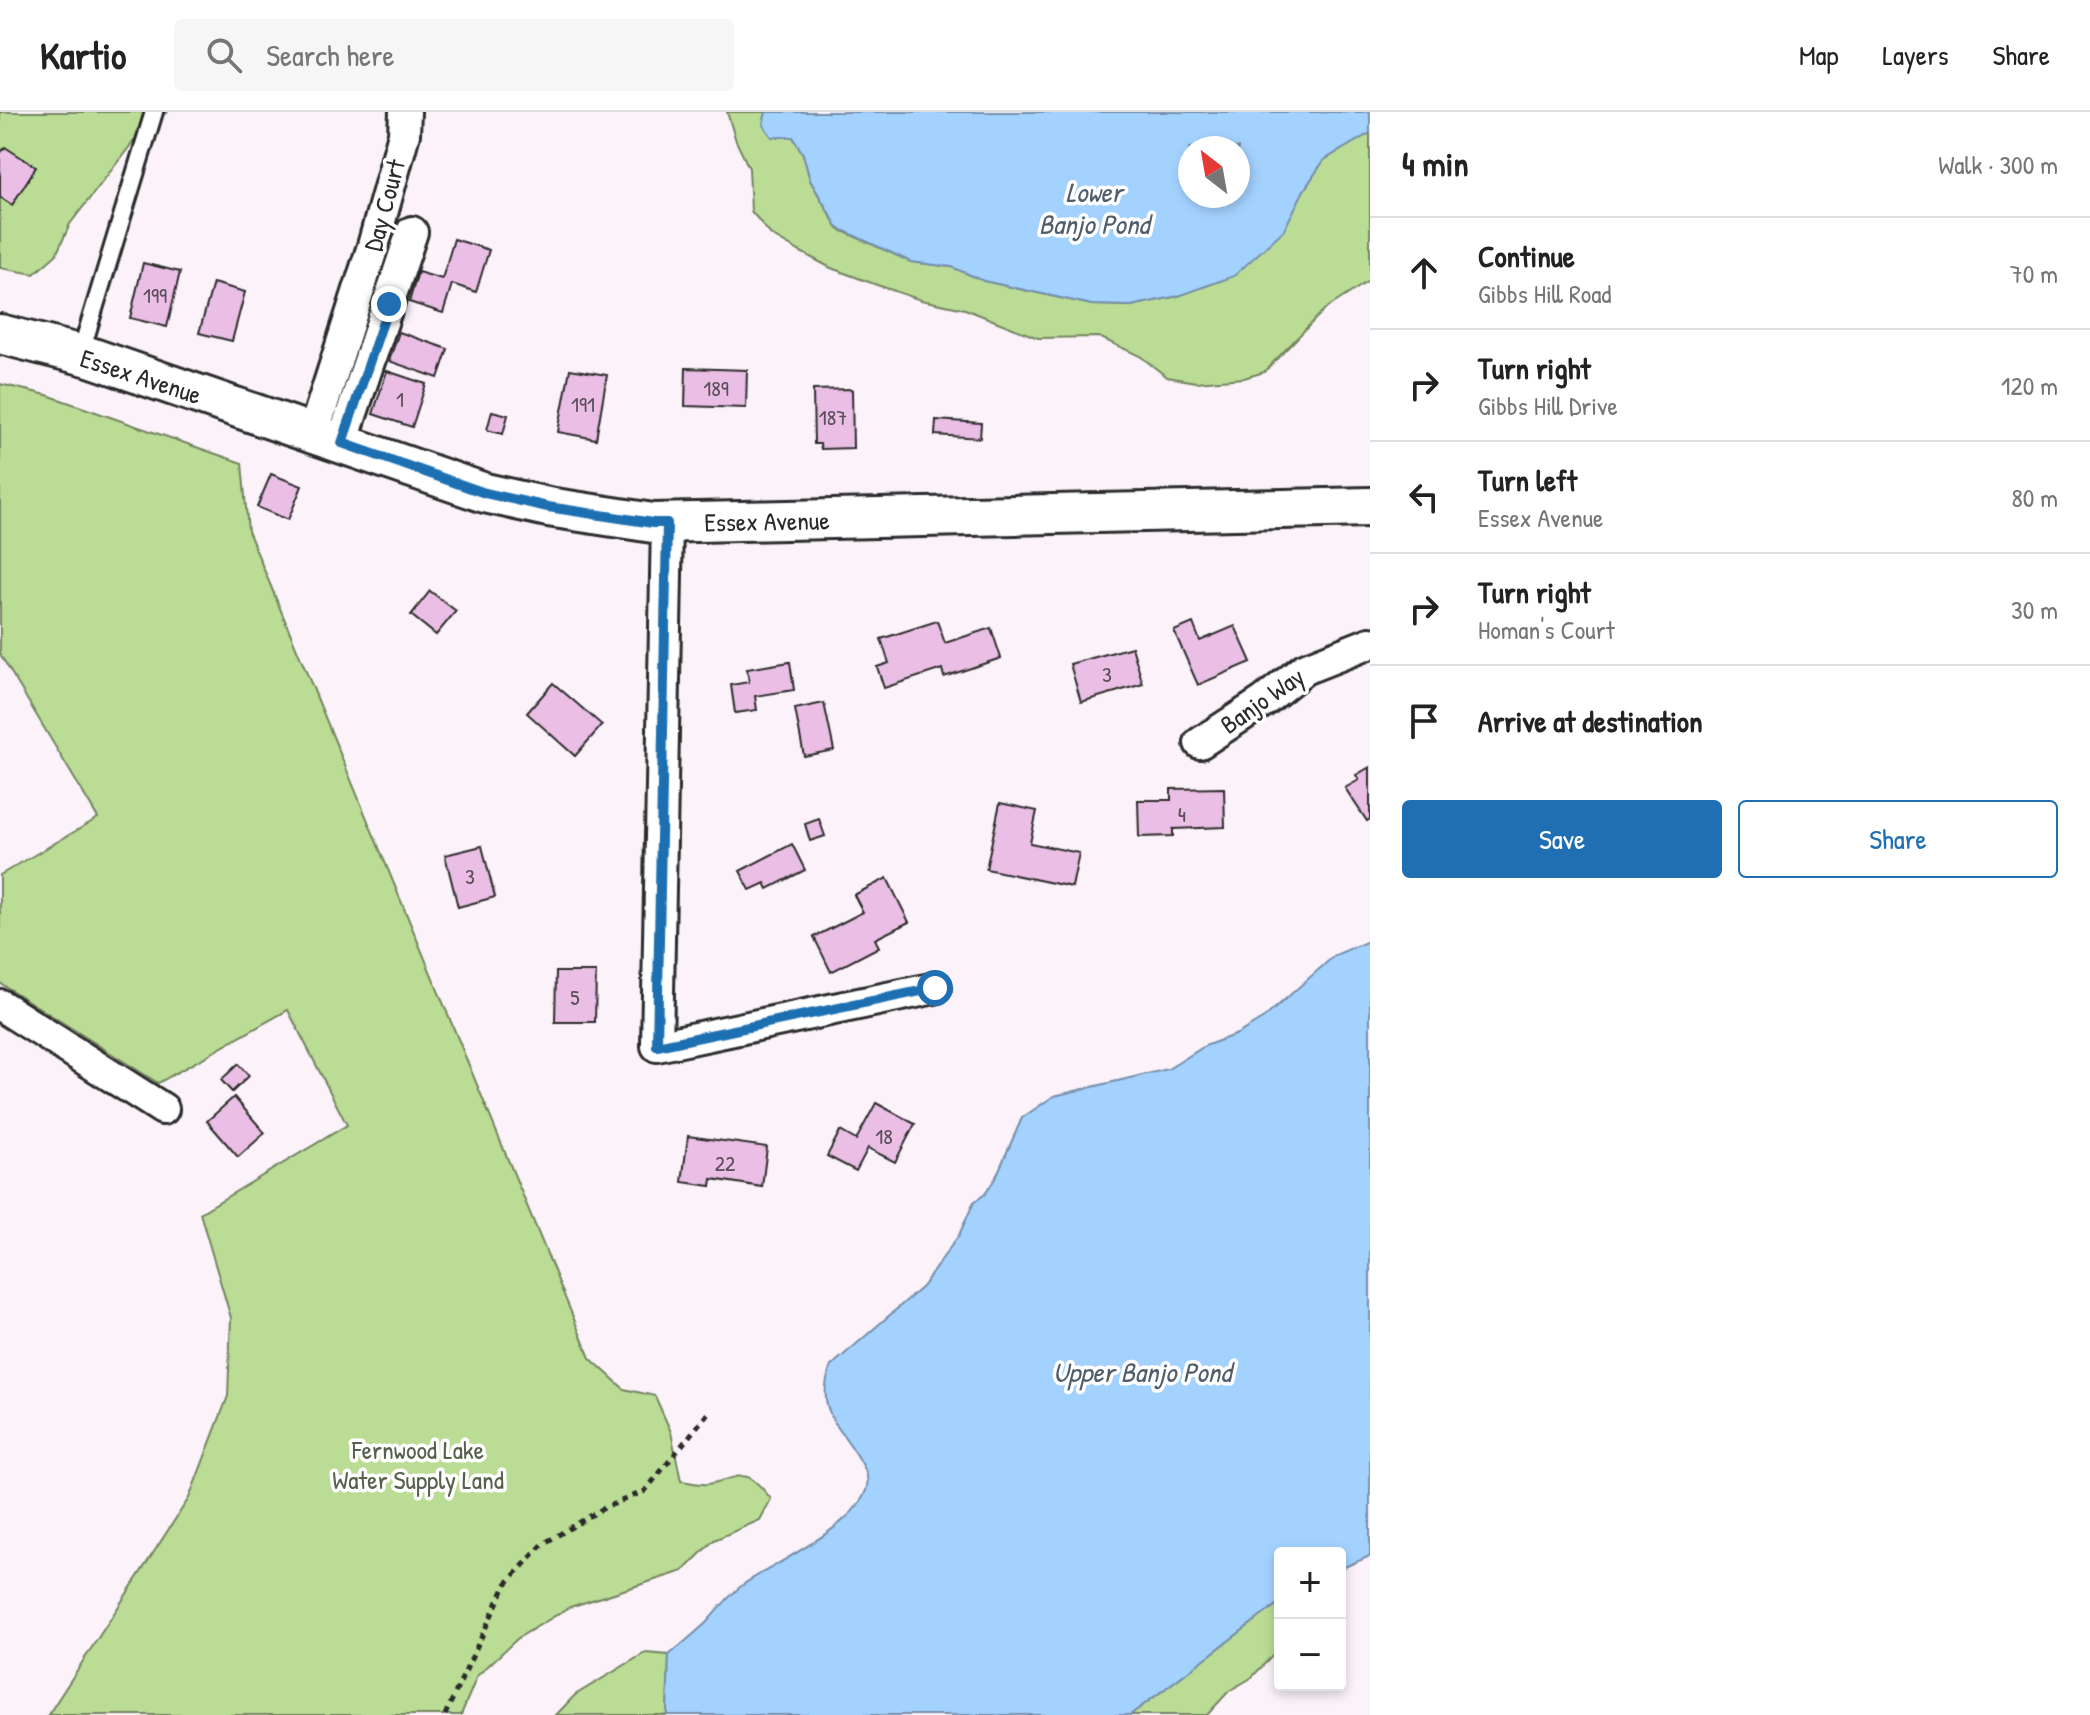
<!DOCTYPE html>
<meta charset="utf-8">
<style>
body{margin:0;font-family:"Patrick Hand",sans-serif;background:#f6f6f6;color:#222}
.controls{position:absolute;right:24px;bottom:24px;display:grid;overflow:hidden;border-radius:8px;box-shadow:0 4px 12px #0003}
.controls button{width:72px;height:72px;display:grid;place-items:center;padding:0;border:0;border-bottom:2px solid #e0e0e0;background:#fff;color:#222;font:40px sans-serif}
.compass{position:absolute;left:1178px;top:24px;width:72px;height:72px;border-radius:50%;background:#fff;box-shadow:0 4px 12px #0003;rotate:329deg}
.stop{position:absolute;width:24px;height:24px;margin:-18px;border:6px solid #1f6fb2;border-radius:50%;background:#fff}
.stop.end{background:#1f6fb2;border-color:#fff;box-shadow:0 2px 8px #0008}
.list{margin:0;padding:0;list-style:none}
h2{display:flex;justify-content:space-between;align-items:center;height:104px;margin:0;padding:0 32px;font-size:34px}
h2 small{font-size:26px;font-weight:400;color:#767676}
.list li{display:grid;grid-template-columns:52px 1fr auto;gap:24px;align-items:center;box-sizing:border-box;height:112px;padding:0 32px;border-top:2px solid #e0e0e0}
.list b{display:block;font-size:30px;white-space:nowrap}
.list p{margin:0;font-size:26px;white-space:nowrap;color:#767676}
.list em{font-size:26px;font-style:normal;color:#767676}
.actions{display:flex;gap:16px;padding:24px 32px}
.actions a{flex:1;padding:18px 0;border:2px solid #1f6fb2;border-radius:8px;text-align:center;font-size:28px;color:#1f6fb2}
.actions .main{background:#1f6fb2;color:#fff}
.icon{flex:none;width:44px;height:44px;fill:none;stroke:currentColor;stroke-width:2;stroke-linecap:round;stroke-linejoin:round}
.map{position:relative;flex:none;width:1370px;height:1603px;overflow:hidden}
header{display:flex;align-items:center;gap:48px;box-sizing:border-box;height:112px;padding:0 40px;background:#fff;border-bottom:2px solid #e0e0e0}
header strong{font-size:38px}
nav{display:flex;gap:44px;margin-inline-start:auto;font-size:28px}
.search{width:560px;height:72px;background:#f6f6f6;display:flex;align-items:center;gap:20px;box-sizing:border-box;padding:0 28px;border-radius:8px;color:#767676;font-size:30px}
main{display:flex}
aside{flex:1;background:#fff}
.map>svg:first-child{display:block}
.green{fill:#bbdc95;stroke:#738460;stroke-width:2}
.water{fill:#a4d2ff;stroke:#748faa;stroke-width:2;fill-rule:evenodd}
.building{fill:#ebbfe5;stroke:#2b2b2b;stroke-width:2}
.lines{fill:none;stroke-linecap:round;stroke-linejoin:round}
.service-casing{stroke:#2b2b2b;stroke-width:22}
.minor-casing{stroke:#2b2b2b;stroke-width:36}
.tertiary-casing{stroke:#2b2b2b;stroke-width:44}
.path{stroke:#2b2b2b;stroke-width:5;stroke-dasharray:6 6;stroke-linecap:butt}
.service{stroke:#fff;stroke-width:16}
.minor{stroke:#fff;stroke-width:30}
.tertiary{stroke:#fff;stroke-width:38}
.route{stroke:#1f6fb2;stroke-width:10}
.labels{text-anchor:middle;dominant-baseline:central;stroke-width:7;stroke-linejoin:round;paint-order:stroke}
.number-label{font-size:22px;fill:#5b505a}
.street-label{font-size:26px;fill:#2b2b2b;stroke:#fff}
.park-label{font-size:26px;fill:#56604b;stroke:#fff}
.water-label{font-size:28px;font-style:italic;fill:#4f5d6b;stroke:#fff}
</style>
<header>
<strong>Kartio</strong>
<div class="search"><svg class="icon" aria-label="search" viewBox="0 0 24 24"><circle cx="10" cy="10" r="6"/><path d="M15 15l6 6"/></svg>Search here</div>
<nav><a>Map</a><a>Layers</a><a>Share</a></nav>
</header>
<main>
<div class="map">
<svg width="1370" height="1603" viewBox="0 0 1370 1603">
<rect width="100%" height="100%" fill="#fbf2fa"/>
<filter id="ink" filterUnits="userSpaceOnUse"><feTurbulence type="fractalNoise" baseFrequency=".0125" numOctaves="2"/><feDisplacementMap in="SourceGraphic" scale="16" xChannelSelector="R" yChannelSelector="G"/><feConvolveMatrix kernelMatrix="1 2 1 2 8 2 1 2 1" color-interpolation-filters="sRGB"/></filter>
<g filter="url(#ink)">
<g class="green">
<polygon points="0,0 168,0 150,8 70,112 56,143 34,162 0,156"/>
<polygon points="727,0 766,0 763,13 793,25 803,42 810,68 838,117 911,150 952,155 984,169 1092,193 1131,194 1178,184 1234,164 1304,78 1324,48 1370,21 1370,168 1324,198 1264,260 1244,266 1196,270 1167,265 1140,244 1099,225 1038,226 965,197 921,188 877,173 831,156 799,139 771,123 751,99 749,56 736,29"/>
<path d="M0,272L47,283L242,351L248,419L590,1246L624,1277L655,1284L671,1320L681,1369C690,1370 700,1373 708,1372C742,1366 744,1352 771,1387L760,1408L714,1428L683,1459L570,1495L518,1526L477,1564L461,1603H48L189,1386L228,1284L231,1206L200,1101L347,1013L288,898L158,971L0,871V763L98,706L0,542Z"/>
<polygon points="1280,1490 1280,1536 1251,1566 1229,1579 1207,1603 1130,1603"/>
<polygon points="645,1541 669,1543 667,1603 556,1603 575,1583"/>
</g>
<g class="water">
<path d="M766,0H1370V21L1324,48L1304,78L1284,118L1234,164L1178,184L1131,194L1092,193L984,169L952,155L911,150L838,116L810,68L803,42L793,25H772L763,13ZM1190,36H1238V84H1190Z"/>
<path d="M1366,830H1370V1444L1340,1457V1441H1280V1490L1130,1603H667L669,1543C681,1533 694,1522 706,1511C718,1498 730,1482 744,1472C772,1452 886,1402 865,1358C847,1317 812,1305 831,1254L922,1175L959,1123L974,1090L985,1082L996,1065L1022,1006L1054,984L1168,957L1205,934L1237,922L1264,906L1335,843Z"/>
</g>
<g class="building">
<polygon points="5,35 36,55 12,93 0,85 0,42"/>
<polygon points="454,127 489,138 476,180 452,172 443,201 409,190 418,160 442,167"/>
<polygon points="143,151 180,160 167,215 130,206"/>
<polygon points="213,171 245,180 232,229 199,221"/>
<polygon points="399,220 448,237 438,266 389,249"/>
<polygon points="686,256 747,258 746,296 685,294"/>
<polygon points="570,257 607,263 596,327 558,320"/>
<polygon points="387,259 426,272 412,315 373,302"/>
<polygon points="852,277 853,336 821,337 820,332 814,332 813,278"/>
<polygon points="492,299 508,303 503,322 487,318"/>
<polygon points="936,308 981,311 980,326 935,323"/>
<polygon points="271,362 302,374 288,408 257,395"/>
<polygon points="430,479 456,499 436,523 411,503"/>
<polygon points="937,509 945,531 991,516 1001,546 944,565 942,557 884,576 877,555 889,551 881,527"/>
<polygon points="1193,511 1200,529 1235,514 1251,550 1198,573 1174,519"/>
<polygon points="1132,535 1143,572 1081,590 1070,552"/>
<polygon points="790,550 794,578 755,584 757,598 735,601 731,573 749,570 747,557"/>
<polygon points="553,571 602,613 575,644 527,601"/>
<polygon points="824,591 834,638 804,644 795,597"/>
<polygon points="1370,655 1370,707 1367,709 1345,676 1359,668 1356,663"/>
<polygon points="1224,676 1225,715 1173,717 1173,724 1139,725 1138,688 1171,688 1171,677"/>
<polygon points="1000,691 1037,699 1030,731 1079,741 1072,775 986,757"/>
<polygon points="819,707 825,724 810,729 805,712"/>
<polygon points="792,732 805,758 768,777 765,771 750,778 740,759"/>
<polygon points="482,734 495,785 458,795 445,743"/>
<polygon points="887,766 909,810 875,827 879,835 831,860 814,825 863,800 854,783"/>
<polygon points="556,860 596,860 595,910 555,910"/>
<polygon points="238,952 249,964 232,980 221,968"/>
<polygon points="234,985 265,1021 238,1045 207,1009"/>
<polygon points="876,991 915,1012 895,1050 868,1036 856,1059 827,1044 840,1019 856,1028"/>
<polygon points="688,1024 767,1035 762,1075 712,1067 711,1074 682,1070"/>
</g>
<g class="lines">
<g class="service-casing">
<polyline id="service" points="80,243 154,0"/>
</g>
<g class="minor-casing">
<g id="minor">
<polyline points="313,322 373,134 404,22 405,0"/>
<polyline points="342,331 412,120"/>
<polyline points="667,411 657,934 935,876"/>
<polyline points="1200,631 1264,589 1304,557 1370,531"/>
<polyline points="0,893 163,997"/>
</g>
</g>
<g class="tertiary-casing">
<polyline id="tertiary" points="0,222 90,245 485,381 548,395 653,411 1370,395"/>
</g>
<polyline class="path" points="445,1603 506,1472 543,1432 602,1397 645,1379 708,1301"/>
<use href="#service" class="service"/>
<use href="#minor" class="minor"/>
<use href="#tertiary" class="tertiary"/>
</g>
</g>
<g class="lines" filter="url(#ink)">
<polyline class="route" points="389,192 342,331 485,381 548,395 653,411 667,411 657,934 935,876"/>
</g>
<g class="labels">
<g class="number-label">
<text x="155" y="183">199</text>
<text x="716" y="276">189</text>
<text x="400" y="287">1</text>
<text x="583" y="292">191</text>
<text x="833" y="305">187</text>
<text x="1107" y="562">3</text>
<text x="1182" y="702">4</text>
<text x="470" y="764">3</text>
<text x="575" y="885">5</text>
<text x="884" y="1024">18</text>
<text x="725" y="1051">22</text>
</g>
<g class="street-label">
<text transform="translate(384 93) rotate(-75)">Day Court</text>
<text transform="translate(141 264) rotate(18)">Essex Avenue</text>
<text transform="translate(767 409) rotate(-1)">Essex Avenue</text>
<text transform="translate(1262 588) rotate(-35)">Banjo Way</text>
</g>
<g class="park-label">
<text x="418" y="1337">Fernwood Lake<tspan x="418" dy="30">Water Supply Land</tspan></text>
</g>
<g class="water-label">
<text x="1094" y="80">Lower<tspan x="1094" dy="32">Banjo Pond</tspan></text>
<text x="1142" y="1260">Upper Banjo Pond</text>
</g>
</g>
</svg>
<div class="controls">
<button>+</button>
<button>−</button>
</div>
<svg class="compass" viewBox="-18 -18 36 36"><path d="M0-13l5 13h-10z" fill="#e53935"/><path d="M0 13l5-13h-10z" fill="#767676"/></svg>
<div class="stop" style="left:935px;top:876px"></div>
<div class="stop end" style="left:389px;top:192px"></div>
</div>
<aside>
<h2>4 min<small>Walk · 300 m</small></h2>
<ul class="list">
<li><svg class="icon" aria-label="ahead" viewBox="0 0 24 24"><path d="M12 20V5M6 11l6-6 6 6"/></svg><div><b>Continue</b><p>Gibbs Hill Road</p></div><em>70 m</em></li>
<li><svg class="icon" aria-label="right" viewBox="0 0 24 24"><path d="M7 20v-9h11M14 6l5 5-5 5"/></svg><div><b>Turn right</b><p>Gibbs Hill Drive</p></div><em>120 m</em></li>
<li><svg class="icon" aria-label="left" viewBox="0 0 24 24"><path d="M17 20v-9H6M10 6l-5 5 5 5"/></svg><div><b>Turn left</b><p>Essex Avenue</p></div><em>80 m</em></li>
<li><svg class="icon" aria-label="right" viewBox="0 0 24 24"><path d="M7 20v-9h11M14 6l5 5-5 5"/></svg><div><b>Turn right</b><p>Homan's Court</p></div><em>30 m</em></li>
<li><svg class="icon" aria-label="arrive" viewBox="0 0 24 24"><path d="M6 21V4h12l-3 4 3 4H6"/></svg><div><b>Arrive at destination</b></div></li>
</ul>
<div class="actions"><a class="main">Save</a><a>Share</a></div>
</aside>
</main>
